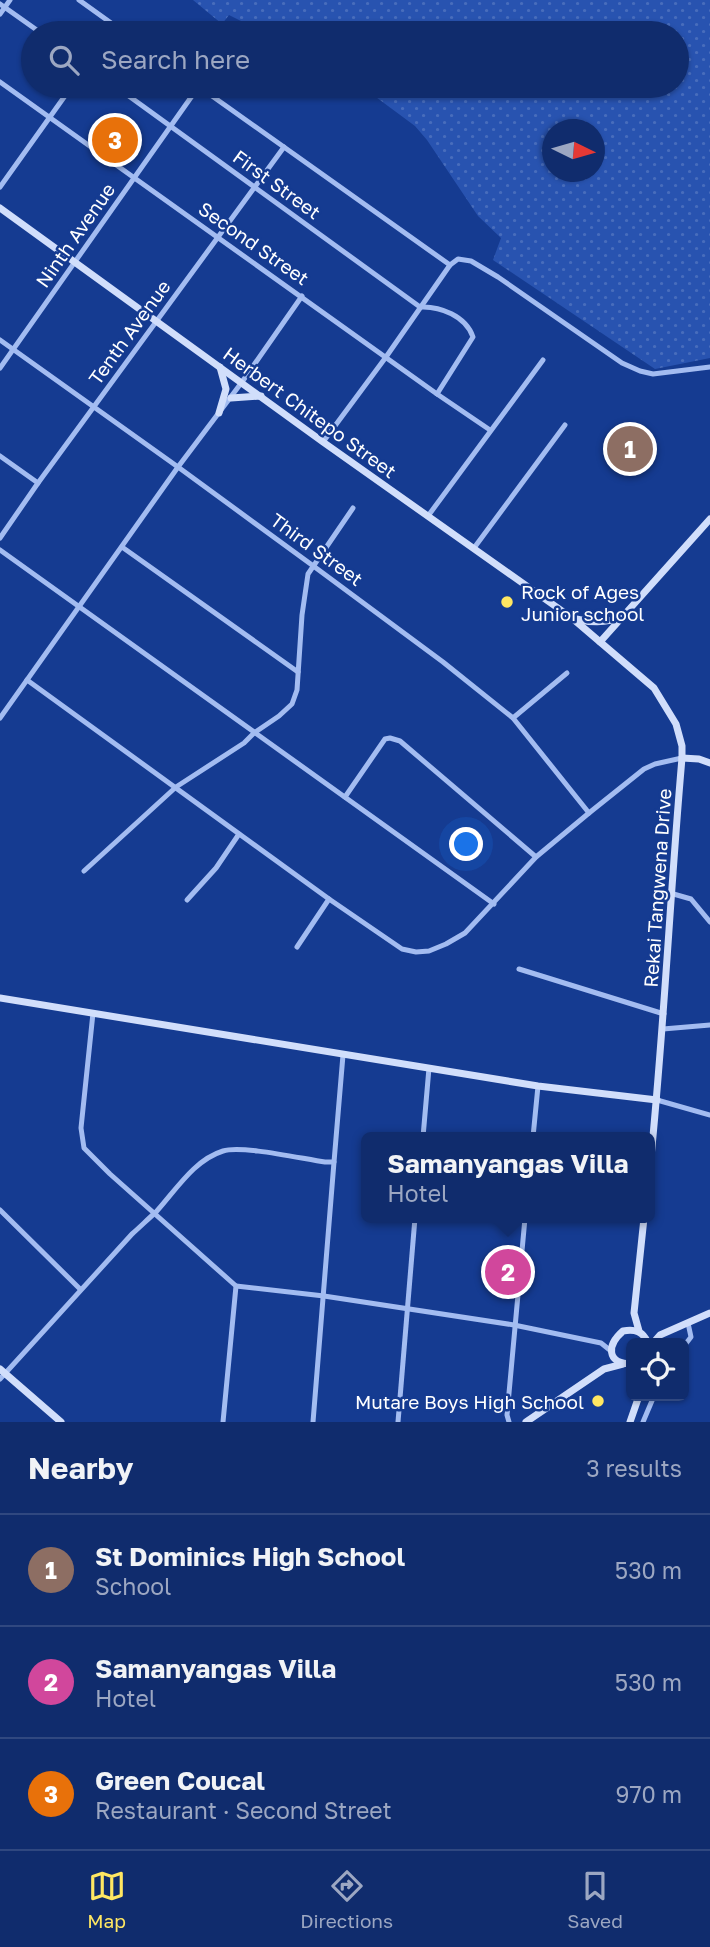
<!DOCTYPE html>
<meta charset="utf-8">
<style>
body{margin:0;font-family:"Golos Text",sans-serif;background:#1e3875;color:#f1f3f6}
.controls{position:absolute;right:21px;bottom:21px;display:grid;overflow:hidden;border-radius:10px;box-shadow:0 2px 5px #0004}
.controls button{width:63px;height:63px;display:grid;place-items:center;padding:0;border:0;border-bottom:2px solid #304880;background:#102c6d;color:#f1f3f6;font:35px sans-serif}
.compass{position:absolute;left:542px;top:119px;width:63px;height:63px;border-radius:50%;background:#102c6d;box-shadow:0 2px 5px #0004;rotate:95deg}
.you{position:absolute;left:467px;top:845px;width:24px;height:24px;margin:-18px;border:5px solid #fff;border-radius:50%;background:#1a73e8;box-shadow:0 0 0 10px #1a73e833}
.badge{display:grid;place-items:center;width:46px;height:46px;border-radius:50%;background:#ffe762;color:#fff;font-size:23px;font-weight:700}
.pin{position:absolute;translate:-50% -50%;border:4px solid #fff;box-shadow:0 2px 7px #0006}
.popup{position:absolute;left:361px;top:1132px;width:294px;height:91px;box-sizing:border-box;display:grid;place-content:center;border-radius:10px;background:#102c6d;filter:drop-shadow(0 2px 5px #0005);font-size:23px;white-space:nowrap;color:#9ca7c2}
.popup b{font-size:26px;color:#f1f3f6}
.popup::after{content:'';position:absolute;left:50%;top:100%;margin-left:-14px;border:14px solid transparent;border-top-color:#102c6d}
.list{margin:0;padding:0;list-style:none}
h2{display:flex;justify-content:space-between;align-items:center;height:91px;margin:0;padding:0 28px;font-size:30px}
h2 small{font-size:23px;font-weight:400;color:#9ca7c2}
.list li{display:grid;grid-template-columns:46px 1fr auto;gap:21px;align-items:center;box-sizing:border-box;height:112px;padding:0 28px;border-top:2px solid #304880}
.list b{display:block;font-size:26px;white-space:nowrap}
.list p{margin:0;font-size:23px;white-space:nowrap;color:#9ca7c2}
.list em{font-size:23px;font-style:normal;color:#9ca7c2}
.icon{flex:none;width:38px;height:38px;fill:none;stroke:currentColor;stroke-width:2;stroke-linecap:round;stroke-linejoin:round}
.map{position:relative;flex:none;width:710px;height:1422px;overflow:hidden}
.search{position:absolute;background:#102c6d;box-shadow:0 2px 5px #0004;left:21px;right:21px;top:21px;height:77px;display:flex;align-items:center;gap:18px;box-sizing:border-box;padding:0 24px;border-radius:38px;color:#9ca7c2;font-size:26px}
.sheet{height:427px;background:#102c6d}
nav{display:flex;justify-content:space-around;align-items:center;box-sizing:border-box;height:98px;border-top:2px solid #304880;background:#102c6d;font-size:19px;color:#9ca7c2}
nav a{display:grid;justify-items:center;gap:4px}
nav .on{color:#ffe762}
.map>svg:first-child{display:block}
.grass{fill:url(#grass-dots);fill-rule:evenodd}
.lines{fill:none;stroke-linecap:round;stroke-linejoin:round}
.street{stroke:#a3bcf1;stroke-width:5}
.secondary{stroke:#d1defb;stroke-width:7}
.poi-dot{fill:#ffe762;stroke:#153b91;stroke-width:2.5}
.labels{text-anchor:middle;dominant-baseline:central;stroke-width:5;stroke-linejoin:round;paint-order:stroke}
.street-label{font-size:19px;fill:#fff;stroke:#153b91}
.poi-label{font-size:19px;fill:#fff;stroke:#153b91;text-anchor:start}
</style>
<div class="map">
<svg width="710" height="1422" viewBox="0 0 710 1422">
<defs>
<pattern id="grass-dots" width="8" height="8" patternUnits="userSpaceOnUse" patternTransform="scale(1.75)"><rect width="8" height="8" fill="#2853b0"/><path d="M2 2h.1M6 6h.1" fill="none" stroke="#486dbc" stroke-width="1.8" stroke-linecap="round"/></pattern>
</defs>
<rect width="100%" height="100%" fill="#153b91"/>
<path class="grass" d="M193,0H710V358L655,369L493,260L501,238L478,216L427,140L415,126L361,86H677V33H265L229,15L222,24ZM552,130H594V172H552Z"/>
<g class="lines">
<g class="street">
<polyline points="79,0 125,33"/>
<polyline points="0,4 41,33"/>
<polyline points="0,14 10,0"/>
<polyline points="0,82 437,394 490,430"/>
<path d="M115,86L420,307C440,306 466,316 473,337L437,394"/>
<polyline points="198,86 450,265"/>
<polyline points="0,187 72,86"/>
<polyline points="0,340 178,467 312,565 443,662 513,718 589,813"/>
<polyline points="0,368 199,86"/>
<polyline points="323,442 386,357 450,265 458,259 471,261 498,277 622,363 640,371 653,374 710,367"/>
<polyline points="0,456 38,483"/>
<polyline points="428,516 543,360"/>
<polyline points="0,538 38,483 284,147"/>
<polyline points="122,547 298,672"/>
<polyline points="474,548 565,425"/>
<polyline points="0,550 494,904"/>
<polyline points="27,680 329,899 402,949 416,952 429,951 446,944 465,933 536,857 589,813 644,769 655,764 682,758"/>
<polyline points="0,718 178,467 242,382 302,296"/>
<polyline points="513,718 567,673"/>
<polyline points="345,797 385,739 390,738 400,741 536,857"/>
<polyline points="84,871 176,787 244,743 254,733 279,716 292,704 297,690 302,615 308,574 353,508"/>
<polyline points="670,893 691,899 710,922"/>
<polyline points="187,900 216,868 239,834"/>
<polyline points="297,947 329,899"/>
<polyline points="519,969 664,1014"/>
<polyline points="93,1013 81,1128 84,1148 110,1174 236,1286 223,1422"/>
<polyline points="663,1029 710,1025"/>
<polyline points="657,1100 710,1115"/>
<polyline points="423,1137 429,1068"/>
<polyline points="533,1137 538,1086"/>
<polyline points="0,1210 80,1289"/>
<polyline points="236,1286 324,1296 514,1325 601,1343 611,1351"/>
<polyline points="684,1346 691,1337 688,1323"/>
<path d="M0,1379L132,1234C140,1227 148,1219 156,1212C176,1190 194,1160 223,1151C242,1145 303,1159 325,1162H334L343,1055"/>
<polyline points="313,1422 334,1162"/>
<polyline points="398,1422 415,1218"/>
<polyline points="509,1422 507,1415 525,1218"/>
<polyline points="643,1422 654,1396"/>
</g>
<g class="secondary">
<path d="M0,208L323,442L572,618L654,688L676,724L682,746V758C670,894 664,1031 650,1167"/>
<polyline points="231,398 261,396"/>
<polyline points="219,413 226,389 220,367"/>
<path d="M576,619C592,623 607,624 622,616"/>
<polyline points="600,642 710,519"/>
<polyline points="682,758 699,759 710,763"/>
<polyline points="0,998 538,1086 657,1100"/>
<polyline points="639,1331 634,1313 644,1218"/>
<polyline points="653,1343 660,1335 710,1313"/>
<path d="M631,1364C606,1363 607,1345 623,1331C635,1329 643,1331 648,1343"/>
<polyline points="0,1369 61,1422"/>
<polyline points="526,1422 604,1369 623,1364"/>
<polyline points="630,1422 639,1396"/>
</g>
</g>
<g class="poi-dot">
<circle cx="507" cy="602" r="7"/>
<circle cx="598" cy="1401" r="7"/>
</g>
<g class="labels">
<g class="street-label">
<text transform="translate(277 184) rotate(36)">First Street</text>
<text transform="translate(75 235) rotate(-55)">Ninth Avenue</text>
<text transform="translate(254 243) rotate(35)">Second Street</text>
<text transform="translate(129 332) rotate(-54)">Tenth Avenue</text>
<text transform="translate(310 412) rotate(36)">Herbert Chitepo Street</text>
<text transform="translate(317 549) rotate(36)">Third Street</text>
<text transform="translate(657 888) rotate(-86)">Rekai Tangwena Drive</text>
</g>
<g class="poi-label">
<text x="521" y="591">Rock of Ages<tspan x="521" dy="22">Junior school</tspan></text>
<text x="584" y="1401" text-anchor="end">Mutare Boys High School</text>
</g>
</g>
</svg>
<div class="controls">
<button><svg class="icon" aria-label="locate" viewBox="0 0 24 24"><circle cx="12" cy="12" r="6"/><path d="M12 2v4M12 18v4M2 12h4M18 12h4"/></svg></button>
</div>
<svg class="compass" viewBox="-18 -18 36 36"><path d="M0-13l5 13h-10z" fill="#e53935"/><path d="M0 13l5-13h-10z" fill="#9ca7c2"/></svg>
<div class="you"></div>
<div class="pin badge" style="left:630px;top:449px;background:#8d6e63">1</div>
<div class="pin badge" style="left:508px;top:1272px;background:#d1479c">2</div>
<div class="popup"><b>Samanyangas Villa</b>Hotel</div>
<div class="pin badge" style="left:115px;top:140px;background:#e8710a">3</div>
<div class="search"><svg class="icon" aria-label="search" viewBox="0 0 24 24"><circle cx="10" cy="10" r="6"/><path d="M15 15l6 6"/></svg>Search here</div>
</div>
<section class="sheet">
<h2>Nearby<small>3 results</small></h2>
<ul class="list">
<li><span class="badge" style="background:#8d6e63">1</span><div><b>St Dominics High School</b><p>School</p></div><em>530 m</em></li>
<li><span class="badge" style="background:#d1479c">2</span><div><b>Samanyangas Villa</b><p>Hotel</p></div><em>530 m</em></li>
<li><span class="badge" style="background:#e8710a">3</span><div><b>Green Coucal</b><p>Restaurant · Second Street</p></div><em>970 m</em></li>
</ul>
</section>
<nav>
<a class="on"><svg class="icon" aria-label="map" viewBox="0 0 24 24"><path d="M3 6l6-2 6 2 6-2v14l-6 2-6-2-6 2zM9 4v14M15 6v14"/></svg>Map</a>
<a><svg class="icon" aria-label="directions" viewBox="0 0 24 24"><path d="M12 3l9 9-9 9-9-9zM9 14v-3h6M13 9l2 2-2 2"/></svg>Directions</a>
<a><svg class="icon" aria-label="saved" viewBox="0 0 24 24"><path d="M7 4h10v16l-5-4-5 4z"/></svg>Saved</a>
</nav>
